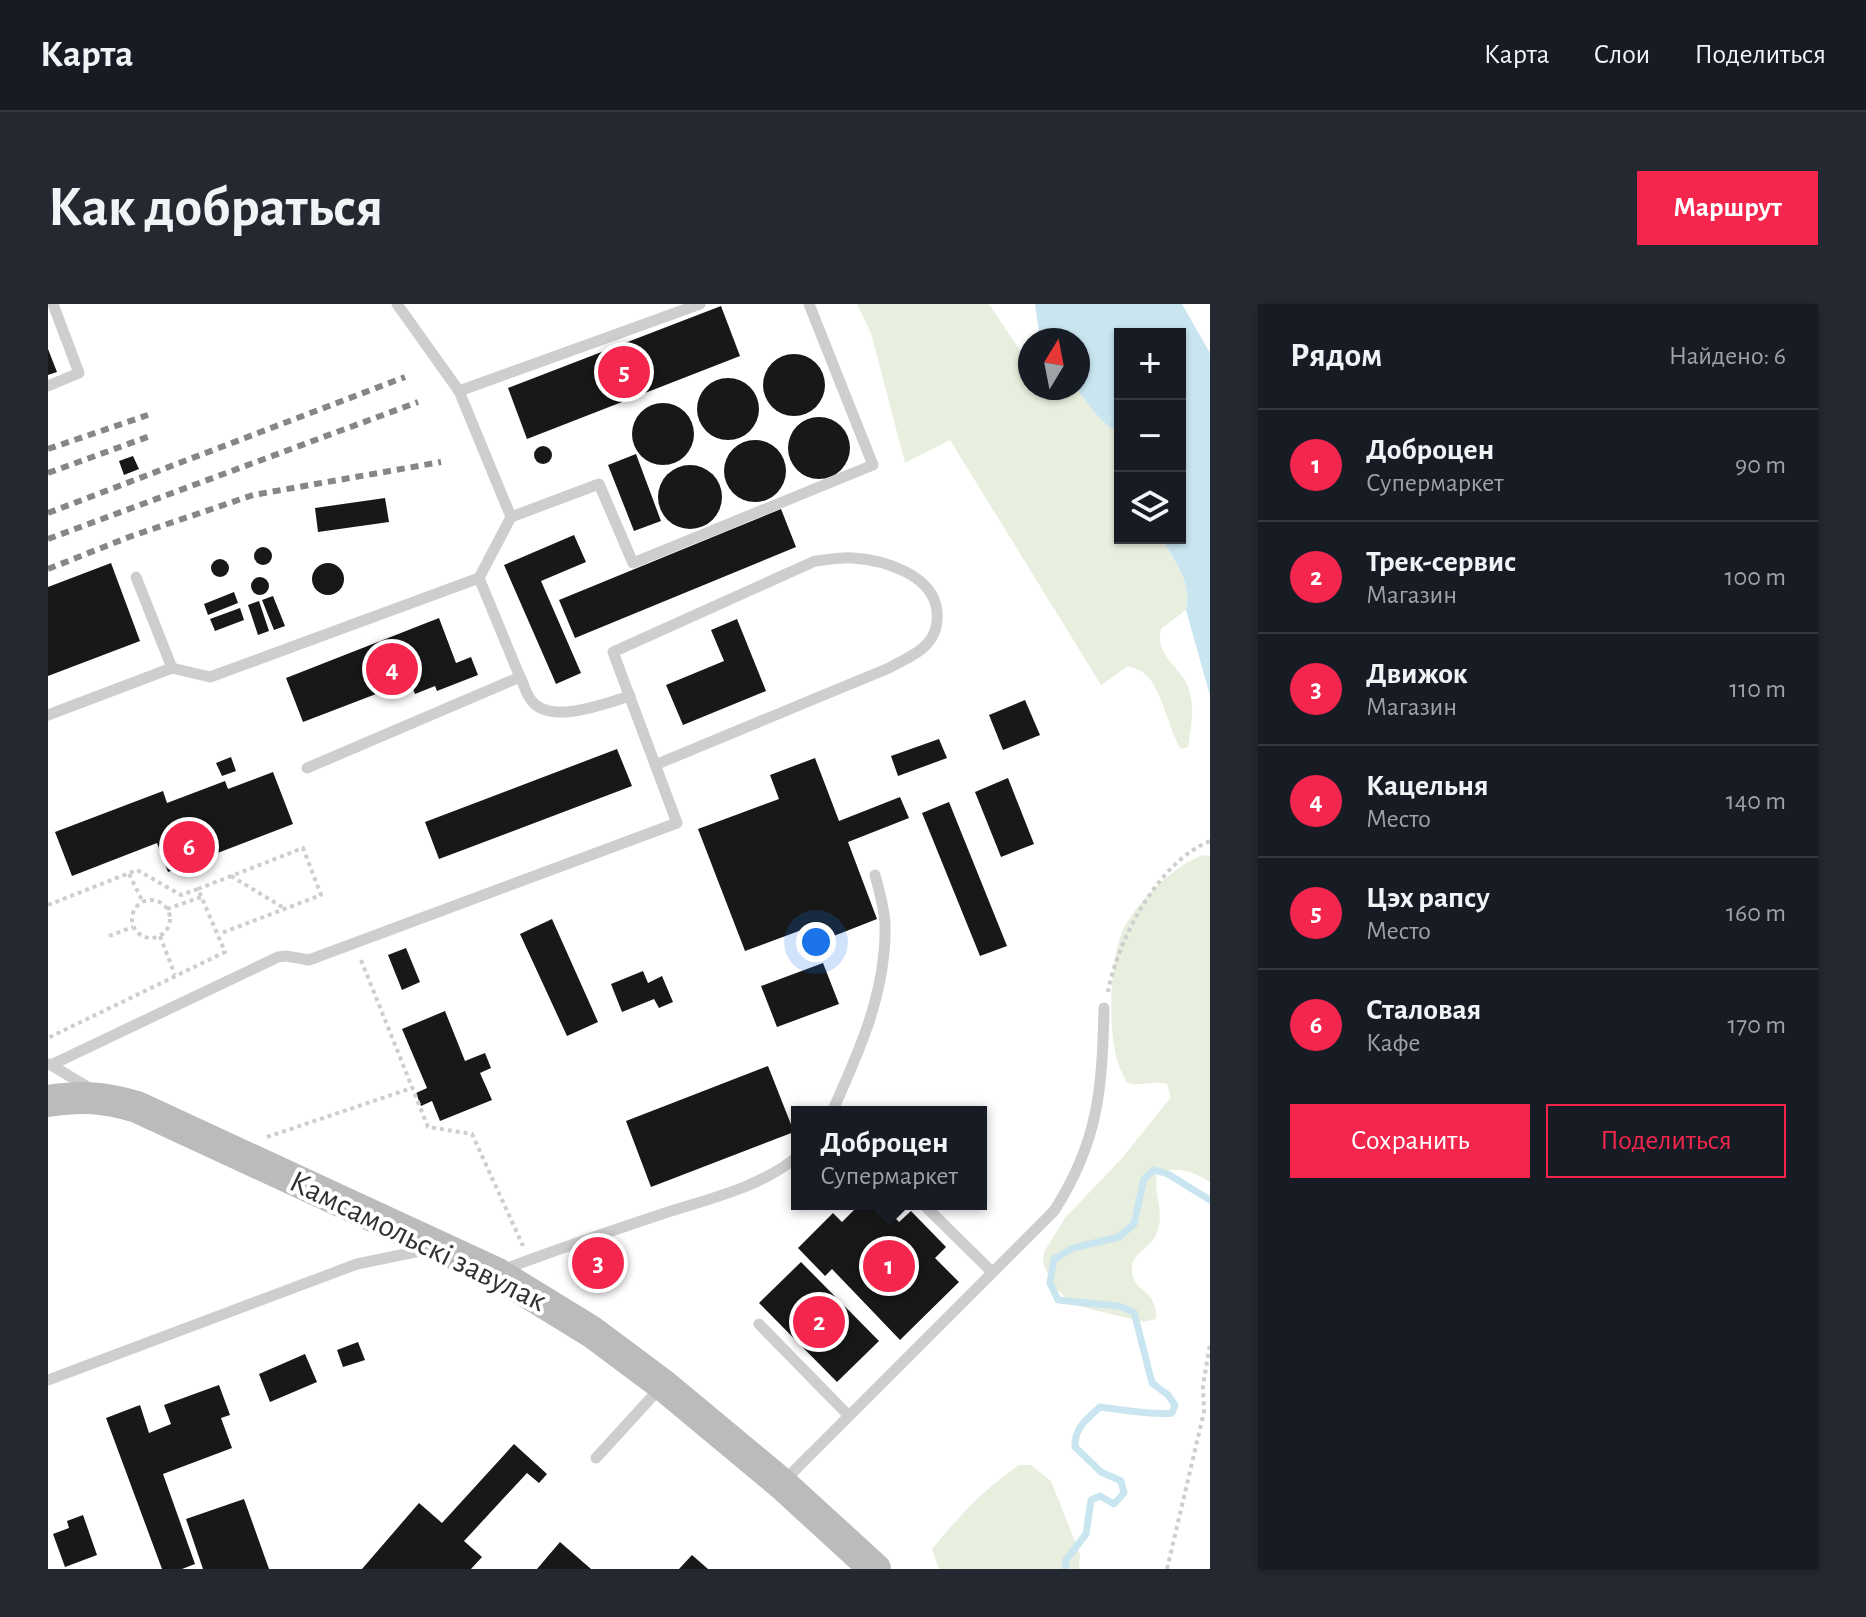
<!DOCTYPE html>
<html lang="ru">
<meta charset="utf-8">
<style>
body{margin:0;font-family:"Alegreya Sans",sans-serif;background:#242831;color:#f1f3f6}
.controls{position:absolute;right:24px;top:24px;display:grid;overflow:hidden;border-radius:0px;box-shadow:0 2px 6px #0004}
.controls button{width:72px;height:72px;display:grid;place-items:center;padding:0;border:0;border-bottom:2px solid #363941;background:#171b24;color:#f1f3f6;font:40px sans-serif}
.compass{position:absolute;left:970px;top:24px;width:72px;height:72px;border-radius:50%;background:#171b24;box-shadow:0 2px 6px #0004;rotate:10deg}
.you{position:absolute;left:768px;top:638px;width:28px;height:28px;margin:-20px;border:6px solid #fff;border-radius:50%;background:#1a73e8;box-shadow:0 0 0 12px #1a73e833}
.badge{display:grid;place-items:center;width:52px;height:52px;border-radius:50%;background:#f5264e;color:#fff;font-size:26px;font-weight:700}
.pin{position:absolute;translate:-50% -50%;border:4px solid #fff;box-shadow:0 2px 8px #0006}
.popup{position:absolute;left:743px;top:802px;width:196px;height:104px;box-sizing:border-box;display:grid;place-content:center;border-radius:0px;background:#171b24;filter:drop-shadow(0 2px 6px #0005);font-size:26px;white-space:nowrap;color:#9ea1a6}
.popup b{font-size:30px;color:#f1f3f6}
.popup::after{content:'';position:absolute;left:50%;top:100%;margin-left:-16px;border:16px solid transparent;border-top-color:#171b24}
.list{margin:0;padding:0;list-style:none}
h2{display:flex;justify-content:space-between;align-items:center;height:104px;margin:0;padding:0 32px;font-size:34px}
h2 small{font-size:26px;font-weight:400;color:#9ea1a6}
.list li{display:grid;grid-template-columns:52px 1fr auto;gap:24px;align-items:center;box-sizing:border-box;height:112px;padding:0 32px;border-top:2px solid #363941}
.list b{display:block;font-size:30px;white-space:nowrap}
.list p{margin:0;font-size:26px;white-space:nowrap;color:#9ea1a6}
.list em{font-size:26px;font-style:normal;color:#9ea1a6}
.actions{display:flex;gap:16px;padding:24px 32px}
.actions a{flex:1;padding:18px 0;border:2px solid #f5264e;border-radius:0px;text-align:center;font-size:28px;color:#f5264e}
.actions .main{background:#f5264e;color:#fff}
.icon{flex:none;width:44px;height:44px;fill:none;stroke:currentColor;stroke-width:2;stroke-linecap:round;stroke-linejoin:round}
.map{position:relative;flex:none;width:1162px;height:1265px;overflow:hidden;border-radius:0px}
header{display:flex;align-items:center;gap:48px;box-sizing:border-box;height:112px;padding:0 40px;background:#171b24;border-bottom:2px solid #363941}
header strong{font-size:38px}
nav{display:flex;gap:44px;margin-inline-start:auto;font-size:28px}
.intro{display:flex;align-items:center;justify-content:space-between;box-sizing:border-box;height:192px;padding:0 48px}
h1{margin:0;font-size:56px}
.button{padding:20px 36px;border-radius:0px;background:#f5264e;color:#fff;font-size:28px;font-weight:700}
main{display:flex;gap:48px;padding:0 48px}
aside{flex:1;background:#171b24;border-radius:0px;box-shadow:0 2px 6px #0004}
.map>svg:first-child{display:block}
.green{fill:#e9efde}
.water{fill:#c9e6f0}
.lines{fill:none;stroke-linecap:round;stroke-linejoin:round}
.stream{stroke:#c9e6f0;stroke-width:7}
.building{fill:#181818}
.path{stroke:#cecece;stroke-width:4;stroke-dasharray:4 4;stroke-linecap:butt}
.lane{stroke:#cecece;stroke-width:11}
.secondary{stroke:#bbb;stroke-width:32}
.rail{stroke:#868686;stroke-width:6;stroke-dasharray:8 6;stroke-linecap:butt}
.labels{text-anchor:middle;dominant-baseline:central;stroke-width:8;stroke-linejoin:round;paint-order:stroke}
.street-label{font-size:32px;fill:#313131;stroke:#fff}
</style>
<header>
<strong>Карта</strong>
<nav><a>Карта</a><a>Слои</a><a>Поделиться</a></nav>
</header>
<div class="intro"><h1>Как добраться</h1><a class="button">Маршрут</a></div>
<main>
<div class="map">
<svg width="1162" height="1265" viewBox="0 0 1162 1265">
<rect width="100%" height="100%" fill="#fff"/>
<g class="green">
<path d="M809,0H941L977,54L982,55V84H1028C1045,105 1048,115 1072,130V234H1114C1126,257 1145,279 1138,306L1113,325C1106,353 1134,362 1141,386C1147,404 1143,425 1140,443L1133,445C1121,427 1113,382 1097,370C1093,366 1085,364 1080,362L1053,381L902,136L857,159L823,29Z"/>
<path d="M1154,551L1162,552V878C1145,867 1129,862 1109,869C1105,890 1118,910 1108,931C1101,945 1083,949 1084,967C1085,989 1110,985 1108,1015L1095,1018L1026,1001L1006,983L995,960L996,948L1017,914L1075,853L1123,793L1119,780C1105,776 1094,783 1079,779C1076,772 1071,764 1069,756C1060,724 1061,651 1077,622C1093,594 1125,563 1154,551Z"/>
<path d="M971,1161H983L1003,1177L1032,1250L1031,1265H891L884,1245C909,1214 938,1183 971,1161Z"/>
</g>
<path class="water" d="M987,0H1134L1162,49V392L1138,306C1145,279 1126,257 1114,234H1132V30H1072V130C1048,115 1045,105 1028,84L1030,36H992Z"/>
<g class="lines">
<path class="stream" d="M1017,1265L1018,1256L1038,1230L1043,1196L1052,1192L1066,1200L1076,1189L1073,1177L1053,1168L1027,1143C1026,1124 1039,1115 1052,1103C1069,1105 1111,1112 1124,1109L1127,1101L1120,1091L1104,1079L1086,1008L1070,1002L1010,996L1002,979L1006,955L1025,944L1071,933L1086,920L1096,875L1106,866L1120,870L1162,896"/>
</g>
<g class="building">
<polygon points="673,2 692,52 479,135 460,84"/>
<polygon points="0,45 9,68 0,71"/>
<circle cx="746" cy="81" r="31"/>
<circle cx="680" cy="105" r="31"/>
<circle cx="615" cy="130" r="31"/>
<circle cx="771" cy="144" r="31"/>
<circle cx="707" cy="167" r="31"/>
<circle cx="495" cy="151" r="9"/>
<polygon points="588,150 613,217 586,227 560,161"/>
<polygon points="85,152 91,165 76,171 71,157"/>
<circle cx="642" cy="193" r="32"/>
<polygon points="337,194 341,218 270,228 267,204"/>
<polygon points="733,205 748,243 527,334 511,296"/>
<polygon points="526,231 538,258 493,277 533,369 508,380 456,261"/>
<circle cx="215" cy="252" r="9"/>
<circle cx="172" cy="264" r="9"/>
<polygon points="63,259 92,337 0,372 0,283"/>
<circle cx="280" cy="275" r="16"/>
<circle cx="212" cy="282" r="9"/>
<polygon points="186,288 190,299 160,311 156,300"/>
<polygon points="225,292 237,322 226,326 214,296"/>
<polygon points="211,297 221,327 210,331 200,301"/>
<polygon points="192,304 196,316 167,327 162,315"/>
<polygon points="391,314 408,359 423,353 430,371 389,387 387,382 367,390 362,377 255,418 238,374"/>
<polygon points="689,315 718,387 635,421 618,381 676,357 663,326"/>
<polygon points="977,396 992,431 955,446 941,411"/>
<polygon points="891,435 899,454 850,472 843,452"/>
<polygon points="569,445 584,482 391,555 377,518"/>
<polygon points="183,453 188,467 174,472 168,459"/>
<polygon points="767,454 791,517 852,493 861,514 800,538 829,615 773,637 767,621 697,647 650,525 731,495 722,471"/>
<polygon points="225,468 245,520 120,568 109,539 24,572 7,528 115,487 119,499 177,477 180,485"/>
<polygon points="960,474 986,540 953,553 927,488"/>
<polygon points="901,498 959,642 932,652 874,509"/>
<polygon points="504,615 550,718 519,732 472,630"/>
<polygon points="358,644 372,678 354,686 340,651"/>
<polygon points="775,659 791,700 729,723 713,682"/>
<polygon points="595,667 600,679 614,672 625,698 611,704 606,695 574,708 563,680"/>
<polygon points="397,707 417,757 437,749 443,764 432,769 444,796 392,817 384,797 373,802 368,789 379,784 354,725"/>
<polygon points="720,762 746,828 603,883 578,817"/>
<polygon points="812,900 834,900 851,918 863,907 898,943 887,954 911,978 852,1036 784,965 777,972 750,944 785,909 794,918"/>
<polygon points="556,944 565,966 544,974 535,953"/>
<polygon points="753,958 831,1037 789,1078 711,999"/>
<polygon points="310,1038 317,1056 295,1063 289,1046"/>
<polygon points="257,1050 269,1078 222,1098 211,1070"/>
<polygon points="171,1081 182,1111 173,1114 184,1144 115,1170 147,1260 134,1265 114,1265 58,1114 92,1101 101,1129 123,1120 116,1101"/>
<polygon points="466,1140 499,1170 491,1179 479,1169 416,1237 434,1253 423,1265 314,1265 371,1199 394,1219"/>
<polygon points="196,1195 221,1265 155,1265 138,1215"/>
<polygon points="35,1211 49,1251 17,1263 5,1230 21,1224 19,1217"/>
<polygon points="512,1238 543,1265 489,1265"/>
<polygon points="644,1251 660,1265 631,1265"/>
</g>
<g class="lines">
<g class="path">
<polyline points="81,570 95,598"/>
<polyline points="183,572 236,604"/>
<polyline points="150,585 255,544 273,591 171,630"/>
<circle cx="103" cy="615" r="19"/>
<polyline points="0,601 89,566 133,591 150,585 177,648 0,734"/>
<polyline points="119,605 153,593"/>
<polyline points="61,632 85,623"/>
<polyline points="112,632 127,671"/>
<polyline points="313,656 380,823 424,830 475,942"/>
<path d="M1060,688C1070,635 1110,558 1162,537"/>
<polyline points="219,833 364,784"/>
<polyline points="1119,1265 1156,1108 1155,1082 1162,1040"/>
</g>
<g class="lane">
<polyline points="349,0 411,87"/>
<polyline points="0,82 31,69 5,0"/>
<polyline points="463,213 411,87 652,0"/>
<polyline points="431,274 463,213 551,180 585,259 825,161 761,0"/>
<polyline points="124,364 162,373 431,274 472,373 259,464"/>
<path d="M472,373C476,380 478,390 483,396C502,422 558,399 582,392"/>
<polyline points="0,411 124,364 88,273"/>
<polyline points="1,760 45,786"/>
<path d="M3,761L230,653L238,652L261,656L629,519L565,348L767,257C779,256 793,253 805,254C835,256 885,270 889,307C890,320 888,331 878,341C869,351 853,357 841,364L607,461"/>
<path d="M784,808C811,748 839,687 837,619C836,603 831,586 827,571"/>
<polyline points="875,900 944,968"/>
<path d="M452,967C506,946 560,928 614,910C660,895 711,884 749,853"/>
<polyline points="711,1020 800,1111"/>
<polyline points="0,1076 309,960 377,946"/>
<polyline points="548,1154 612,1084"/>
<path d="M734,1179L1006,907C1051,837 1054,785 1056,704"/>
</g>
<path class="secondary" d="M0,797C34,792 56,793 89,803L448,969L544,1028L615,1081L734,1180L827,1265"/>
<g class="rail">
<polyline points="0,145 100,111"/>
<polyline points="0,169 105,131"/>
<polyline points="0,209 357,73"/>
<polyline points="0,235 370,98"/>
<polyline points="0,265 81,233 205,191 393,158"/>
</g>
</g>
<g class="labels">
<g class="street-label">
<text transform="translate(370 937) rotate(26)">Камсамольскі завулак</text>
</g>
</g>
</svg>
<div class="controls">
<button>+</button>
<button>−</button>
<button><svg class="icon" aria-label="layers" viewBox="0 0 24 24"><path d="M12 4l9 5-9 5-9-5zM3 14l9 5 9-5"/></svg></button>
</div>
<svg class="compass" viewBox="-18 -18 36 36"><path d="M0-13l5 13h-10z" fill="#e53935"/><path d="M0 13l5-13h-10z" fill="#9ea1a6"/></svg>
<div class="you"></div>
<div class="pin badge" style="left:841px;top:962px">1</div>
<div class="popup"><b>Доброцен</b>Супермаркет</div>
<div class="pin badge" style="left:771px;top:1018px">2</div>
<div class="pin badge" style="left:550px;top:959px">3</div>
<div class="pin badge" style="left:344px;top:365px">4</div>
<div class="pin badge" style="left:576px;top:68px">5</div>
<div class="pin badge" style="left:141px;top:543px">6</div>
</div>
<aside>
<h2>Рядом<small>Найдено: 6</small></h2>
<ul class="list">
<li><span class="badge">1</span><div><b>Доброцен</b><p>Супермаркет</p></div><em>90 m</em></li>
<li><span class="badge">2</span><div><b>Трек-сервис</b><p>Магазин</p></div><em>100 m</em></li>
<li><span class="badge">3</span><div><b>Движок</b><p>Магазин</p></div><em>110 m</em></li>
<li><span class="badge">4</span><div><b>Кацельня</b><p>Место</p></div><em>140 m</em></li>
<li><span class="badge">5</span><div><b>Цэх рапсу</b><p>Место</p></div><em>160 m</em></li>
<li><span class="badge">6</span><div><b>Сталовая</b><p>Кафе</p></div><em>170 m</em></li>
</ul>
<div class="actions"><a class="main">Сохранить</a><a>Поделиться</a></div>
</aside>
</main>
